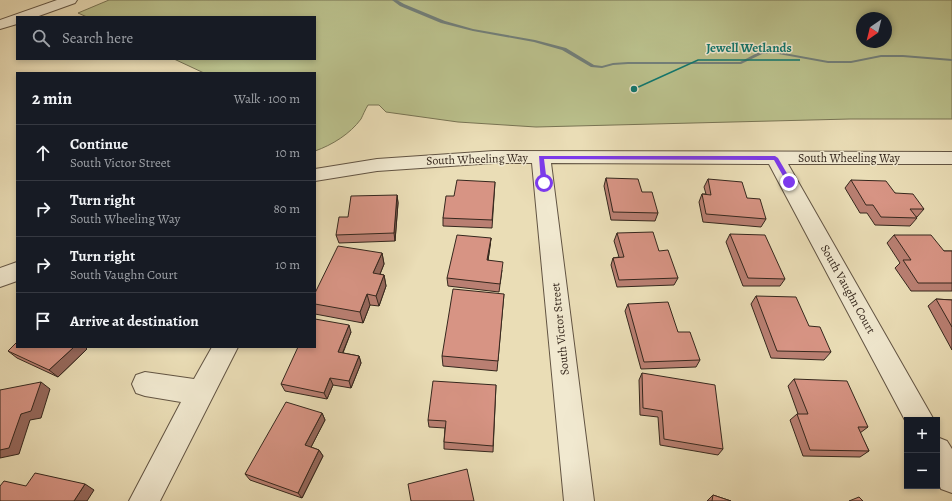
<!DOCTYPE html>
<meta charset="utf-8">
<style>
body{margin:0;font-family:Alegreya,serif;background:#20242c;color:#f1f3f6}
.controls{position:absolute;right:12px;bottom:12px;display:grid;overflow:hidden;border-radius:0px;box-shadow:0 2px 6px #0003}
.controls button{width:36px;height:36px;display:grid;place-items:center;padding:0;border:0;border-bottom:1px solid #363941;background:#171b24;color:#f1f3f6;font:20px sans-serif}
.compass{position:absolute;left:856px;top:12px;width:36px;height:36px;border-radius:50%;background:#171b24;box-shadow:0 2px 6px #0003;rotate:215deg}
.stop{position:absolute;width:12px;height:12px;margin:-9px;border:3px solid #7c3aed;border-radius:50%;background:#fff}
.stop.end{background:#7c3aed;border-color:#fff;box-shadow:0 1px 4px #0008}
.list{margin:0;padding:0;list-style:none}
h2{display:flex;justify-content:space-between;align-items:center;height:52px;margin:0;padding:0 16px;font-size:17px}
h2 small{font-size:13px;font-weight:400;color:#9ea1a6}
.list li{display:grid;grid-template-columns:26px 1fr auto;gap:12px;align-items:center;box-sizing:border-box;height:56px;padding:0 16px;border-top:1px solid #363941}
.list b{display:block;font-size:15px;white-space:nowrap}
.list p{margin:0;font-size:13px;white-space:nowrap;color:#9ea1a6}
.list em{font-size:13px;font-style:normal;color:#9ea1a6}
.icon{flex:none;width:22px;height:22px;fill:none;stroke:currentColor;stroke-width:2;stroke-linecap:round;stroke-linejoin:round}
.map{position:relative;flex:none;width:952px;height:501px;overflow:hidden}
.search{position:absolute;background:#171b24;box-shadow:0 2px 6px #0003;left:16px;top:16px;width:300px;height:44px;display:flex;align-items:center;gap:10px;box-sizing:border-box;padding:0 14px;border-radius:0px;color:#9ea1a6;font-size:15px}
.panel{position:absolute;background:#171b24;box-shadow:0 2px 6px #0003;left:16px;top:72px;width:300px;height:276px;border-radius:0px}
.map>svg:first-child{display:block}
.green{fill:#bac08c;stroke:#787454;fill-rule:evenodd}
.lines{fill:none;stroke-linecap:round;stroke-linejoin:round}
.stream{fill:#727f7a;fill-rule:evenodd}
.minor-casing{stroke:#625443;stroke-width:2}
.minor{fill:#f1e9d0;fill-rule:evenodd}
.wall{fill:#b97f72;stroke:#35271d}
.shaded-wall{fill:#96685c;stroke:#35271d}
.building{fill:#d79484;stroke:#35271d}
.route{fill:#7c3aed}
.labels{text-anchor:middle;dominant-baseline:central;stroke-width:3;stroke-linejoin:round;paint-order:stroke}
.street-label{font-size:12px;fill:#35271d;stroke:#f1e9d0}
.leader{fill:none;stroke:#0f766e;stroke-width:1.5}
.callout-dot{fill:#0f766e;stroke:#f1e9d0;stroke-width:1.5}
.callout-label{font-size:13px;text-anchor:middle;font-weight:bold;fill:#0f766e;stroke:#f1e9d0;stroke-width:3;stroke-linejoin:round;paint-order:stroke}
</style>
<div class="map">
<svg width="952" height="501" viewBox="0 0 952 501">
<rect width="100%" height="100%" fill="#eaddb6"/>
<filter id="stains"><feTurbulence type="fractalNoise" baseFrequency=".005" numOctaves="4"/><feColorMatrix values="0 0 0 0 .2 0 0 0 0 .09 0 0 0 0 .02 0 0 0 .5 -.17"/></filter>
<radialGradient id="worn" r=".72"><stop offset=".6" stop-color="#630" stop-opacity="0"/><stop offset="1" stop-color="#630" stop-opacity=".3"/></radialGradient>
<path class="green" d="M109,0H952V119H850L536,127L458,122L386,112L379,105H368C365,110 363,115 361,119C350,134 332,145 315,151V73H204L174,59H315V17H87L78,13ZM862,18H886V42H862Z"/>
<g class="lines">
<polygon class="stream" points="392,0 397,0 404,4 445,21 473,29 535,40 566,48 594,65 602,66 613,63 628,62 740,62 759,52 773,51 828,61 851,61 881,55 903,55 952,59 952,61 903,57 881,57 851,63 828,63 773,53 762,54 741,64 628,64 613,65 602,68 591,67 562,50 534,42 473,31 441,23 400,6"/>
<g class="minor-casing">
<g id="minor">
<polygon points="57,0 77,0 75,3 36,17 17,17 17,24 0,29 0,20"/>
<polygon points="494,151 952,152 952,164 788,164 934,420 907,420 907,424 769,164 551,163 594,501 564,501 532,163 494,163 377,171 315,181 315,169 377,159"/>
<polygon points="17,262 17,281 0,287 0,268"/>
<polygon points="212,347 238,347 160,501 129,501 181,402 145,396 136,393 132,384 136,375 145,372 194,379"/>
<polygon points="937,437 947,441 952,449 952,493 941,489 937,480"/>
</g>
</g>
<use href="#minor" class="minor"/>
</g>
<g class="wall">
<polygon points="606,178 642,192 658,213 655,221 611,220 604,186"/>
<polygon points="708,179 747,198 766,219 761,227 703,222 699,202 702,194 706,194 704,187"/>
<polygon points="851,180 895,193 924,209 917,217 916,217 917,218 910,226 875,225 867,213 860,213 845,188"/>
<polygon points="495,182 492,228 443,226 443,218 454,196"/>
<polygon points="397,195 398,203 395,241 339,243 336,235"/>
<polygon points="617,233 659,251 678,278 674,285 617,287 611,265 613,258 619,257 614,241"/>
<polygon points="730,234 785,279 780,286 743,286 726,242"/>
<polygon points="894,235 944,251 952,251 952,291 911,291 895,268 900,263 887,243"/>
<polygon points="491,238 490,246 488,260 502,270 499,292 448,286 447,278"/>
<polygon points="382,253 384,264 380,274 384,275 386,286 379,306 370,305 363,323 315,314 315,293"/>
<polygon points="504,294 497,371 443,366 442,356"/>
<polygon points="756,296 809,326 831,352 824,360 771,358 751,304"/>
<polygon points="936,299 952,300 952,350 928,306"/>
<polygon points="628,304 678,332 700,360 696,367 641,369 625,311"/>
<polygon points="351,332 343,353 359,356 361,363 351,388 333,385 327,399 285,391 281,384"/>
<polygon points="17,347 85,347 87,349 58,377 17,358 8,351"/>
<polygon points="642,373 723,449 718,455 660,445 658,417 640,415 639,380"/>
<polygon points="794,379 868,427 860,433 869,451 860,457 803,456 790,420 797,414 798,414 788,386"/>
<polygon points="496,385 493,452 444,449 444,442 445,428 429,427 428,420"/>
<polygon points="322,413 325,420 311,447 319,450 323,456 302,498 250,480 245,474"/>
<polygon points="713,495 731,501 707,501"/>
</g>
<g class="shaded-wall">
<polygon points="397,195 398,203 395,241 394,233"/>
<polygon points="491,238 490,246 487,268 487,260"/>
<polygon points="382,253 384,264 376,284 373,273"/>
<polygon points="384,275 386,286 379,306 376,296"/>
<polygon points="367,294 370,305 363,323 360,312"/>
<polygon points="349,325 351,332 340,359 338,352"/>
<polygon points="74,347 85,347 87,349 58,377 49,370"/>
<polygon points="359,356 361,363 351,388 349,381"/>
<polygon points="330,378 333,385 327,399 324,393"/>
<polygon points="41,382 50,389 41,418 30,420 19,454 0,458 0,450 21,414"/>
<polygon points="322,413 325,420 309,451 305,445"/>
<polygon points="319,450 323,456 302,498 298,493"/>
<polygon points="85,484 94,490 87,501 74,501"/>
</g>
<g class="building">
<polygon points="606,178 638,179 642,192 652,192 658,213 613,212"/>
<polygon points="708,179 742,182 747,198 760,199 766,219 706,214 702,194 711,195"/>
<polygon points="457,180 495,182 492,220 443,218 446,196 454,196"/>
<polygon points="851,180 886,181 895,193 913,194 924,209 910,209 917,218 881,217 873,205 866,205"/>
<polygon points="397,195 394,233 336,235 339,217 348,217 351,196"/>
<polygon points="653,232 659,251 668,250 678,278 619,280 613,258 624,257 617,233"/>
<polygon points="730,234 765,235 785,279 748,278"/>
<polygon points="457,235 491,238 487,260 503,262 500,284 447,278"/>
<polygon points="894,235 931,235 944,251 952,251 952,283 918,283 903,260 911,260"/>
<polygon points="338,246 382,253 373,273 384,275 376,296 367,294 360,312 315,304 315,293"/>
<polygon points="453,289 504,294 498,361 442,356"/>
<polygon points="756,296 796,297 809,326 820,327 831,352 777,351"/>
<polygon points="936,299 952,300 952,327"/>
<polygon points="668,302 678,332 690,332 700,360 644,362 628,304"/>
<polygon points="315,319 349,325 338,352 359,356 349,381 330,378 324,393 281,384 298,347 315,347"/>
<polygon points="17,342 17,347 74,347 49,370 8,351"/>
<polygon points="642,373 715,385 723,449 664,439 662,411 643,408"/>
<polygon points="794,379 847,381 868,427 858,427 869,451 810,450 797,414 808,414"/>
<polygon points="433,381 496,385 493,446 444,442 446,421 428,420"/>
<polygon points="41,382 31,411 21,414 9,448 0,450 0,390"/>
<polygon points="286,402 322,413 305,445 319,450 298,493 245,474"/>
<polygon points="467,469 474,501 411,501 408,484"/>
<polygon points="35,473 85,484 74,501 0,501 0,486 4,481 26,486"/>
<polygon points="713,495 731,501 712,501"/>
<polygon points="859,497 863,501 849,501"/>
</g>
<polygon class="route" points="539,156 775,156 778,158 792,182 787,183 774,160 544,159 547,183 544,185 541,183"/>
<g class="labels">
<g class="street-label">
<text x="849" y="158">South Wheeling Way</text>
<text transform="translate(477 159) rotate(-2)">South Wheeling Way</text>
<text transform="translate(848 289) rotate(61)">South Vaughn Court</text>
<text transform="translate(560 329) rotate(-96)">South Victor Street</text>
</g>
</g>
<path class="leader" d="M634 89L698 60H800"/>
<circle class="callout-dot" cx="634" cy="89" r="4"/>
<g class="callout-label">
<text x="749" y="52">Jewell Wetlands</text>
</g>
<rect width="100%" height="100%" filter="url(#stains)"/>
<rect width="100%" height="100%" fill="url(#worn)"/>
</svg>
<div class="controls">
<button>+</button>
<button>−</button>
</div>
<svg class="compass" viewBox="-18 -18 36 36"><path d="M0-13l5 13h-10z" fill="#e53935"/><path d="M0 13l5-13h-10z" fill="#9ea1a6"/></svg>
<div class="stop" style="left:544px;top:183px"></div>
<div class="stop end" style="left:789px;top:182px"></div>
<div class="search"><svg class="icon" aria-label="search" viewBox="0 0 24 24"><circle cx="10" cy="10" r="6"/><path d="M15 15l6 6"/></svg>Search here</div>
<section class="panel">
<h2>2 min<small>Walk · 100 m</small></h2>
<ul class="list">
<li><svg class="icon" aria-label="ahead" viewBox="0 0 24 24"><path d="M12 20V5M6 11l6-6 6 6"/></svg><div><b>Continue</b><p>South Victor Street</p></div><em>10 m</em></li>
<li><svg class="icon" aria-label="right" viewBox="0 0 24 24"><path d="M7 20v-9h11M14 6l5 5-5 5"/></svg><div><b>Turn right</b><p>South Wheeling Way</p></div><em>80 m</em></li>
<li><svg class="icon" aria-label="right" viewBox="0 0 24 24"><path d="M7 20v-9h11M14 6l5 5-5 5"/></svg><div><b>Turn right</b><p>South Vaughn Court</p></div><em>10 m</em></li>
<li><svg class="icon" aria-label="arrive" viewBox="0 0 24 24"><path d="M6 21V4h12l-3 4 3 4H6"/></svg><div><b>Arrive at destination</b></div></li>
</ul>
</section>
</div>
